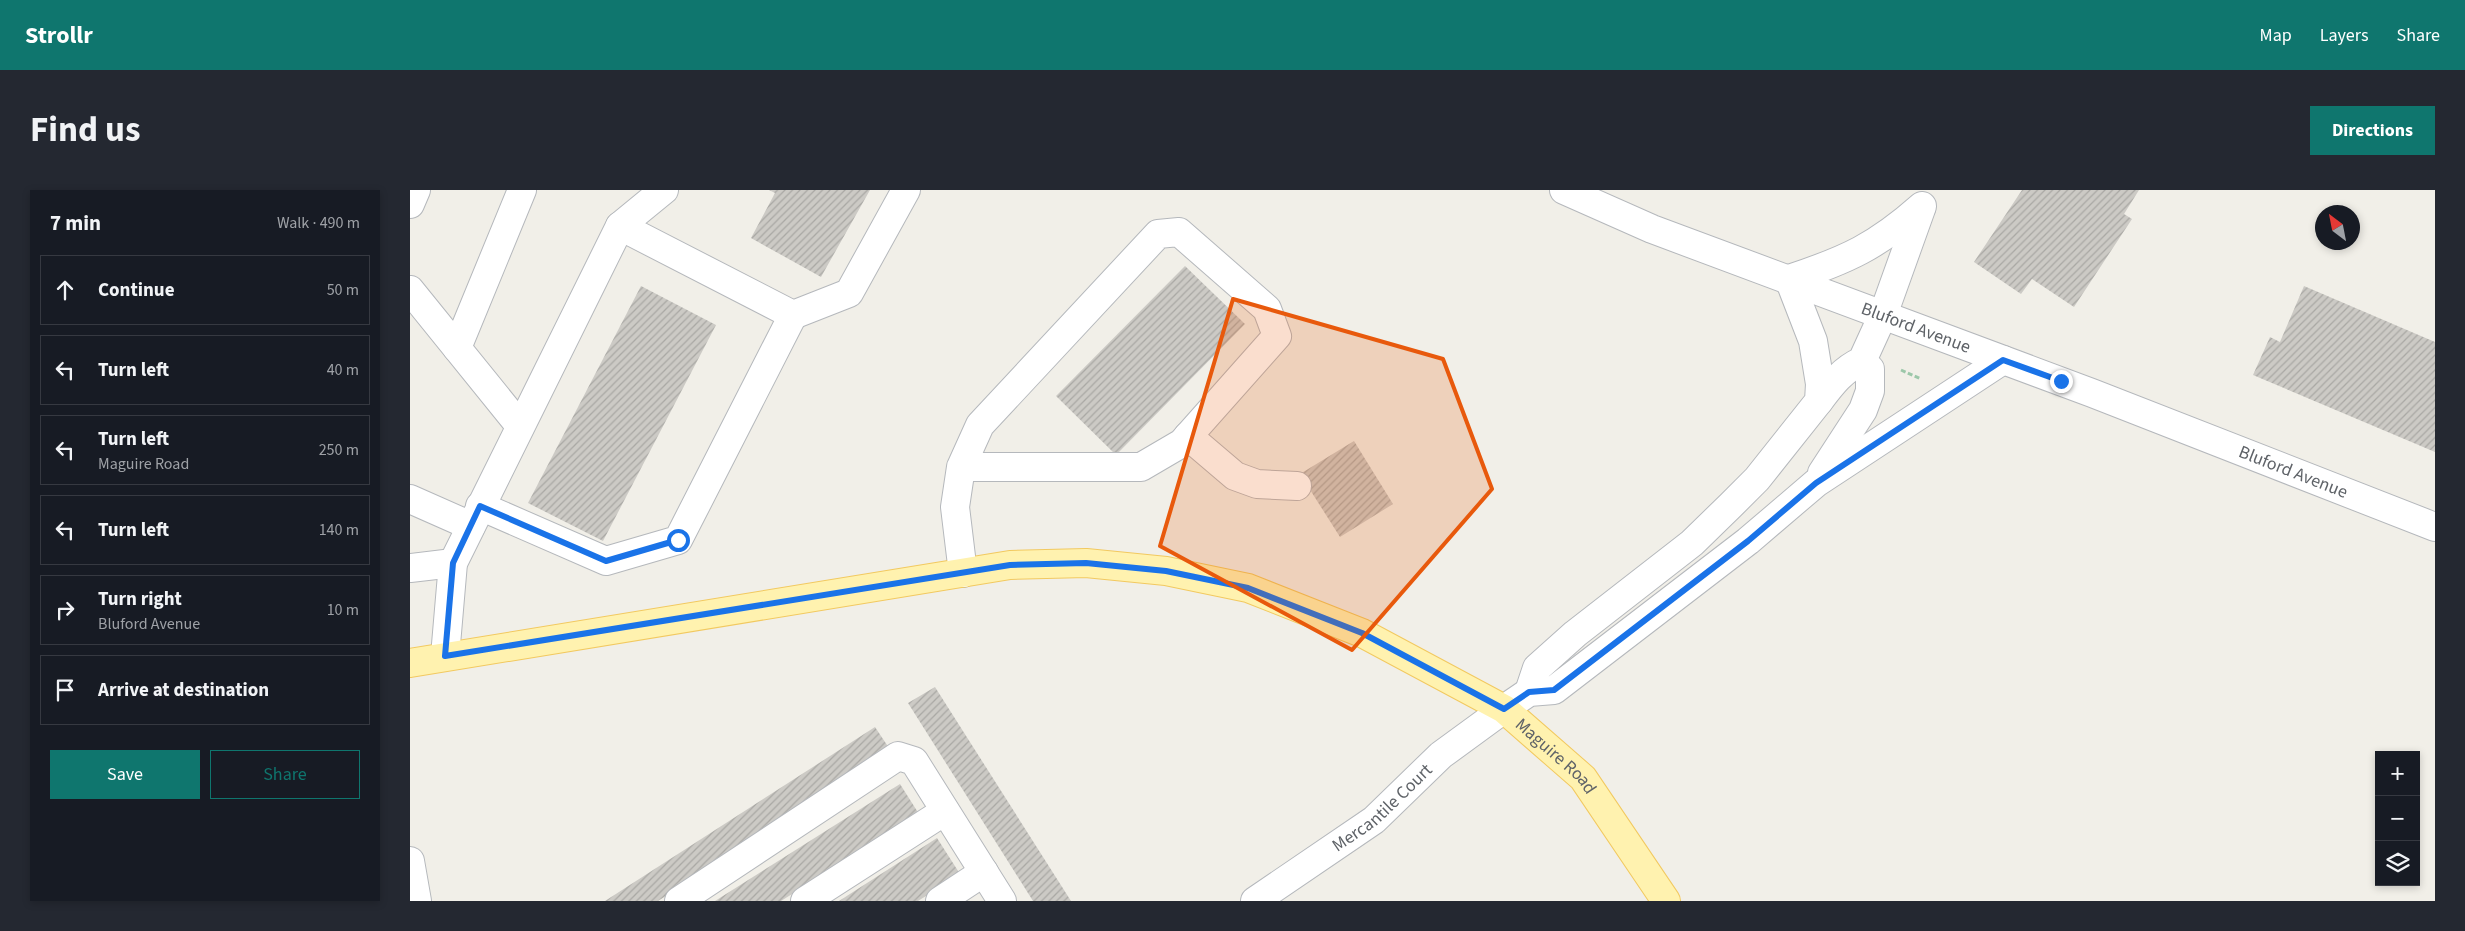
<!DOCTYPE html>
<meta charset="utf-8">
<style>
body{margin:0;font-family:"Source Sans 3",sans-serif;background:#242831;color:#f1f3f6}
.controls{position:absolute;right:15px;bottom:15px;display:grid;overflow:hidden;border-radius:0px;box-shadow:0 2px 8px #0003}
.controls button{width:45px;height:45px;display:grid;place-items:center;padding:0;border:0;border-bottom:1px solid #363941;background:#171b24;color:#f1f3f6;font:25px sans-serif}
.compass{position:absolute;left:1905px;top:15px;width:45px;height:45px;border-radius:50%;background:#171b24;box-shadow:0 2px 8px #0003;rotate:328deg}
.stop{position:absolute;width:15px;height:15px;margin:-11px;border:4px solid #1a73e8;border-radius:50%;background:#fff}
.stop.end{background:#1a73e8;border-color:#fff;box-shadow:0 1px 5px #0008}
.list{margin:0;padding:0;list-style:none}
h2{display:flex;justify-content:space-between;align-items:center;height:65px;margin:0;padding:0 20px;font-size:21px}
h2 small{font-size:16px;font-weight:400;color:#9ea1a6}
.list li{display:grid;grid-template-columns:32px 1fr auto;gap:15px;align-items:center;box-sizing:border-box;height:70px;margin:0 10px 10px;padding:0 10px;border:1px solid #363941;border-radius:0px}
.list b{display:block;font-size:19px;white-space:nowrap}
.list p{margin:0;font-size:16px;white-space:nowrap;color:#9ea1a6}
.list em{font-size:16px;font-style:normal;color:#9ea1a6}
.actions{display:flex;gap:10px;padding:15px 20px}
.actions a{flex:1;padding:11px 0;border:1px solid #0f766e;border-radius:0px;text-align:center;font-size:18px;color:#0f766e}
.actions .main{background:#0f766e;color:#fff}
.icon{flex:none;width:28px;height:28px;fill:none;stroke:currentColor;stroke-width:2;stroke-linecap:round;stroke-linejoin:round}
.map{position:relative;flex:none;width:2025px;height:711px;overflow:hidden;border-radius:0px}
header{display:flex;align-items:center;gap:30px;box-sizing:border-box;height:70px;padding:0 25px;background:#0f766e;color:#fff}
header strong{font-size:24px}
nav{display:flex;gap:28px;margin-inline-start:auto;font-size:18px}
.intro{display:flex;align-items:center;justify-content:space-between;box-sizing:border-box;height:120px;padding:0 30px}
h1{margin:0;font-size:35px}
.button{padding:12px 22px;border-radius:0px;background:#0f766e;color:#fff;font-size:18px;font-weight:700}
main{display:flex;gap:30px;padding:0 30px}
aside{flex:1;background:#171b24;border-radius:0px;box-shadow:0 2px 8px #0003}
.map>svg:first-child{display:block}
.building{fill:url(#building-hatch)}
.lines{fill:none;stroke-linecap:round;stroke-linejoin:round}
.minor-casing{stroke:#b5b8bc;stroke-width:30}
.major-casing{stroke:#f2c960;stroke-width:30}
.path{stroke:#9cc7a9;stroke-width:3;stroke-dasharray:5 2.5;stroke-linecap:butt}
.minor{stroke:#fff;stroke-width:28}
.major{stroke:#fff2af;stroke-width:28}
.route{stroke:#1a73e8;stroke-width:6}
.marked{fill:#e8590c;fill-opacity:0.2;stroke:#e8590c;stroke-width:4;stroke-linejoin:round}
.labels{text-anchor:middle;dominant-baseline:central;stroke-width:4.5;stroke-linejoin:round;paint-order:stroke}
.street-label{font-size:18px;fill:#5f6368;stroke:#fff}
</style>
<header>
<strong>Strollr</strong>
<nav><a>Map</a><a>Layers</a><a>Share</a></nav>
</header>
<div class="intro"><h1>Find us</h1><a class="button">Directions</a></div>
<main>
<aside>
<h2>7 min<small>Walk · 490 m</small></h2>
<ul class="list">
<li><svg class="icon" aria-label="ahead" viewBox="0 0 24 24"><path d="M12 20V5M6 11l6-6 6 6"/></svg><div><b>Continue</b></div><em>50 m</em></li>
<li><svg class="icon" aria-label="left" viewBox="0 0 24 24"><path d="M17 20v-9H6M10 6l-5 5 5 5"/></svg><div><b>Turn left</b></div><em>40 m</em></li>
<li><svg class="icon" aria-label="left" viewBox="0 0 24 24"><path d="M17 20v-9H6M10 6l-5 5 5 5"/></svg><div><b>Turn left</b><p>Maguire Road</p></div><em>250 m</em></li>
<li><svg class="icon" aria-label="left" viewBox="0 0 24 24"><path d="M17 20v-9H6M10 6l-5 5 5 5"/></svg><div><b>Turn left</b></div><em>140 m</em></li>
<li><svg class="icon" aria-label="right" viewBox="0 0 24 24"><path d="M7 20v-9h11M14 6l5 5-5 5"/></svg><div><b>Turn right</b><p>Bluford Avenue</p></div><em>10 m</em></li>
<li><svg class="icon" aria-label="arrive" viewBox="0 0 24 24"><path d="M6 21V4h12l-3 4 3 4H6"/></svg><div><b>Arrive at destination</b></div></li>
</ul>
<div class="actions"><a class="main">Save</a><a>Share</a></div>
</aside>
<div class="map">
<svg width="2025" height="711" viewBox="0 0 2025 711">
<defs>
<pattern id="building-hatch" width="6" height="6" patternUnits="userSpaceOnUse" patternTransform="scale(1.25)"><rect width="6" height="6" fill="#cccac5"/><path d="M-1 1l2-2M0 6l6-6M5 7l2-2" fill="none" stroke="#a9a8a4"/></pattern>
</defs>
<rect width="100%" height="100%" fill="#f1efe8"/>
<g class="building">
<polygon points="359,0 460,0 411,87 341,48 365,3"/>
<polygon points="1612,0 1729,0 1714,24 1722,29 1664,117 1622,89 1611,104 1564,72"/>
<polygon points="775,76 835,134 706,265 646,206"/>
<polygon points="231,96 306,135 193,351 118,313"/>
<polygon points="1894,96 2025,152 2025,262 1843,185 1860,147 1870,152"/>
<polygon points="944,251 983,314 930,347 890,284"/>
<polygon points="525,497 661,711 623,711 498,513"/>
<polygon points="465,537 481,561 248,711 195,711"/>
<polygon points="490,594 509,624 371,711 305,711"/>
<polygon points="527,648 550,684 508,711 429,711"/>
</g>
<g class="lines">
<g class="minor-casing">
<g id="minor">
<path id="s1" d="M1154,0L1242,39L1682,203L2025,337"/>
<polyline points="0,14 6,0"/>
<polyline points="210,36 383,125 439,103 496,0"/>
<polyline points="0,100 110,236"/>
<polyline points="47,158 112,0"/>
<path d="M1409,211C1421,195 1433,179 1452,171L1473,125L1511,19"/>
<polyline points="778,246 825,286 847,294 887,296"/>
<polyline points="551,277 731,277 772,253 867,146 857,119 769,42 748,44 570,235 551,277 545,317 553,383"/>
<polyline points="1412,283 1453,220 1460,201 1460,179 1452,171"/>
<polyline points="0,309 61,336"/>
<polyline points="70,316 196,371 268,350 383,125"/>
<polyline points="0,378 43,373"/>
<polyline points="35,466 43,373 210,36 254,0"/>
<path d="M1119,502L1127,478L1165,444L1282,353L1321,315L1347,289L1409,211L1410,194L1403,151L1379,89C1437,70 1467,56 1512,16"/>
<polyline points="0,671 7,711"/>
<polyline points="269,711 488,566 504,571 592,711"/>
<polyline points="395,711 535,621"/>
<polyline points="530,711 574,682"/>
<path id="s2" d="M845,711L964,630L1031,565L1094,519L1119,502L1144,500L1338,351L1406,293L1593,170"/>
</g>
</g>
<g class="major-casing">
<g id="major">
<path id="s3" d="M0,473L600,375L676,373L756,381L838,398L952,443L1094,519L1173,588L1256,711"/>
</g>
</g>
<polyline class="path" points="1491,180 1511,189"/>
<use href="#minor" class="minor"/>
<use href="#major" class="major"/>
</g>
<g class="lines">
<polyline class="route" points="268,350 196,371 70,316 43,373 35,466 600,375 676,373 756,381 838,398 952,443 1094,519 1119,502 1144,500 1338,351 1406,293 1593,170 1651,191"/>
</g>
<path class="marked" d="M823,109L1033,169L1082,299L942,460L750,356Z"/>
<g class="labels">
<g class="street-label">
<text stroke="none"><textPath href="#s1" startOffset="378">Bluford Avenue</textPath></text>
<text stroke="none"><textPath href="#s1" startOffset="782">Bluford Avenue</textPath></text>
<text stroke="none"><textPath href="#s3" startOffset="1202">Maguire Road</textPath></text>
<text stroke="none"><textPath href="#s2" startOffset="158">Mercantile Court</textPath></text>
</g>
</g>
</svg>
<div class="controls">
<button>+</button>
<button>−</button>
<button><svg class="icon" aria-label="layers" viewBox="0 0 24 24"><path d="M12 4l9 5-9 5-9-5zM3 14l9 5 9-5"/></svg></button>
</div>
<svg class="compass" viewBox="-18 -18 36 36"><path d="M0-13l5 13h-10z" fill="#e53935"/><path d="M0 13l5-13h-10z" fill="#9ea1a6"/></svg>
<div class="stop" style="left:268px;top:350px"></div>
<div class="stop end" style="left:1651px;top:191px"></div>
</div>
</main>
